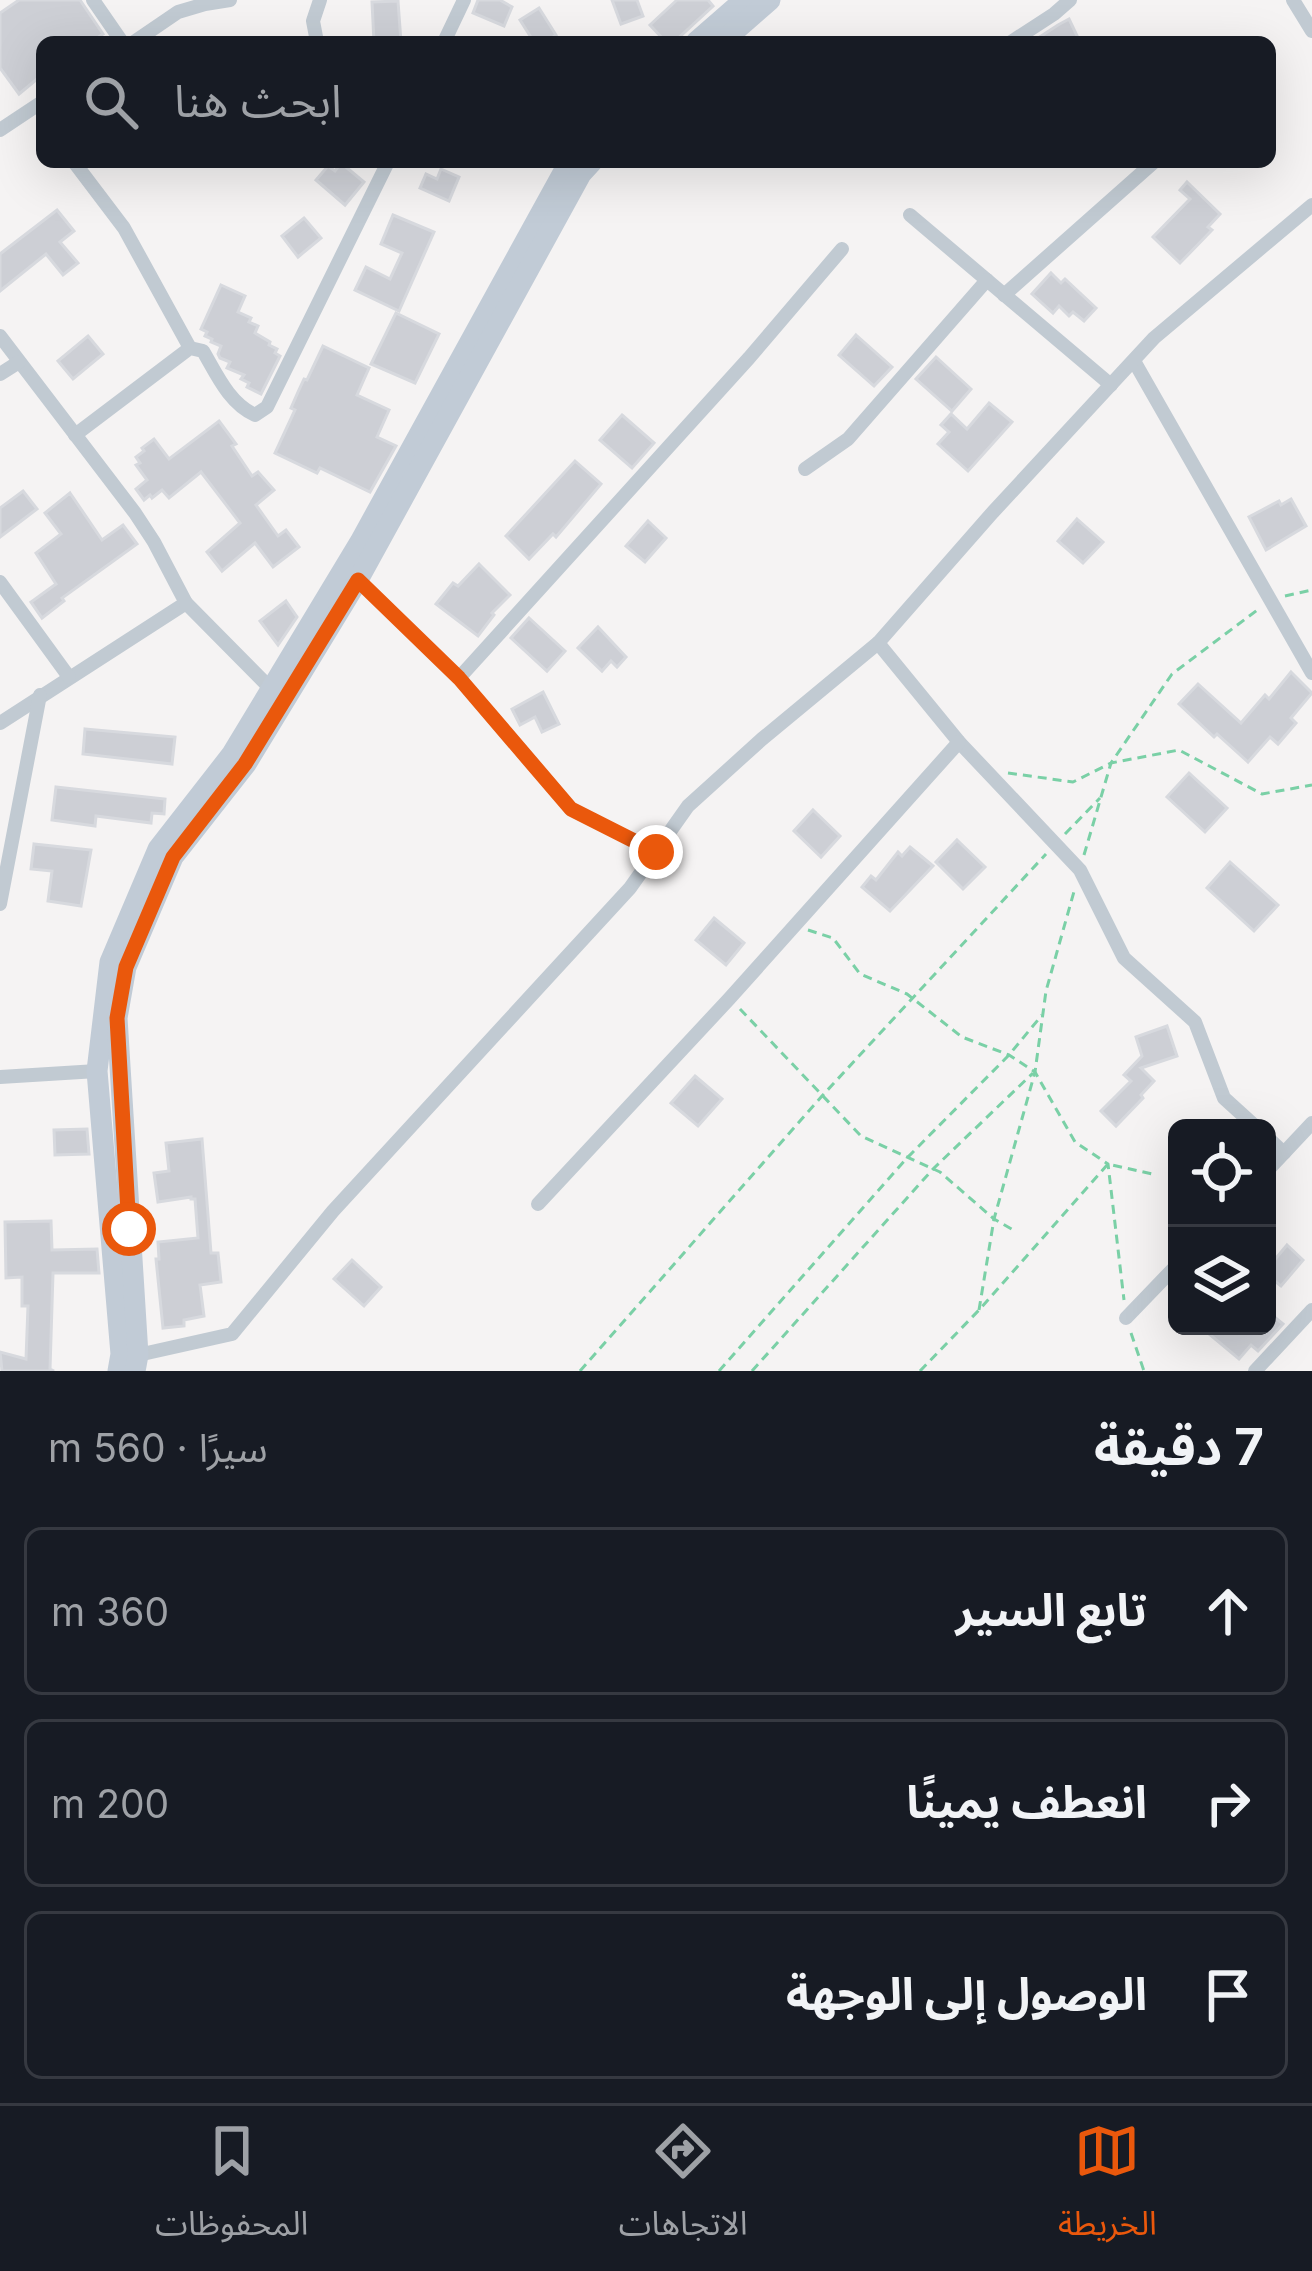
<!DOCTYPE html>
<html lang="ar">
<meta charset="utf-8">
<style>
body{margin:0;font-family:Inter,"Noto Sans Arabic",sans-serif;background:#20242c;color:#f1f3f6;direction:rtl}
.controls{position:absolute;right:36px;bottom:36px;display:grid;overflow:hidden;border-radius:18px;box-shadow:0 12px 48px #0002}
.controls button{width:108px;height:108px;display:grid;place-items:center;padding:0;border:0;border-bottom:3px solid #363941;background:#171b24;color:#f1f3f6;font:60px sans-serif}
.stop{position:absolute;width:36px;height:36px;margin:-27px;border:9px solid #ea580c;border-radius:50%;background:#fff}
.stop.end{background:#ea580c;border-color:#fff;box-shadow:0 3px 12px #0008}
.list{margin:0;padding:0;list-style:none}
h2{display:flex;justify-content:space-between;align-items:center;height:156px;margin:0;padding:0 48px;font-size:51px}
h2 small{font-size:39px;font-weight:400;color:#9ea1a6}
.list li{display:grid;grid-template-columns:78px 1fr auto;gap:36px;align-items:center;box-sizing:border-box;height:168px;margin:0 24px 24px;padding:0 24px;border:3px solid #363941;border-radius:18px}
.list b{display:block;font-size:45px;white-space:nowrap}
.list em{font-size:39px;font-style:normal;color:#9ea1a6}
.icon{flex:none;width:66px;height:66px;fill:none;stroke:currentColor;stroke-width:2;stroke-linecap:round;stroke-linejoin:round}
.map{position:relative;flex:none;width:1312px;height:1371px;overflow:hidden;direction:ltr}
.search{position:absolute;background:#171b24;box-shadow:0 12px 48px #0002;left:36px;right:36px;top:36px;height:132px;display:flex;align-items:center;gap:30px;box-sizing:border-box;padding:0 42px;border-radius:18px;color:#9ea1a6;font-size:45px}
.sheet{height:732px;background:#171b24}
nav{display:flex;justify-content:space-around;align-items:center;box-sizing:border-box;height:168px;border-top:3px solid #363941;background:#171b24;font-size:33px;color:#9ea1a6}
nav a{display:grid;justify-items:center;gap:6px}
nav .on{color:#ea580c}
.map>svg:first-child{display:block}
.building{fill:#cdcfd5;stroke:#d7d9de;stroke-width:3}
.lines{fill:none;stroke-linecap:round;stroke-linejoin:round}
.path{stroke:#7ad0a6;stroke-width:3;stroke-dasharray:9 6;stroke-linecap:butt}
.street{stroke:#c1cad2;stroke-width:14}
.secondary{stroke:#c1cbd6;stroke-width:21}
.route{stroke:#ea580c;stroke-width:15}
</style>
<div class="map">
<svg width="1312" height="1371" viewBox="0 0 1312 1371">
<rect width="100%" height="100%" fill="#f5f3f3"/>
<g class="building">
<polygon points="19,0 80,0 103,34 91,42 42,42 42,75 19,94 0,68 0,13"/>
<polygon points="478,0 500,0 512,7 504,26 473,13"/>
<polygon points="612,0 637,0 643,16 621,24"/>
<polygon points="677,0 708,0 713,6 674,42 666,42 650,25"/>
<polygon points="398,1 401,42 374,42 372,2"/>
<polygon points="539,8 556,35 546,42 534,42 520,20"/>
<polygon points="1069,19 1080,42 1032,42 1058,25"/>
<polygon points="341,163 364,182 345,205 316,180 328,166 335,171"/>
<polygon points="441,169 459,177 449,201 420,188 426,174 437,179"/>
<polygon points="1187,182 1220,214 1208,227 1212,230 1180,263 1153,237 1190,199 1180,190"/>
<polygon points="57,210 74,231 60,242 78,263 63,275 46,254 0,291 0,254"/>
<polygon points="393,215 434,232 399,311 355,290 366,267 390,279 402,253 381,244"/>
<polygon points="304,218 321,238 298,257 282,236"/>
<polygon points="1051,273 1061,283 1065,279 1096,308 1084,321 1073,312 1069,316 1059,306 1053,313 1032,294"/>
<polygon points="221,285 245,296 238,312 251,318 249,322 258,326 255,333 270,342 269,345 277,349 275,353 280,356 261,394 247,387 249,383 241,379 244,375 227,368 230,362 220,358 218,354 221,346 211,342 212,339 205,336 207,332 201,329"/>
<polygon points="396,313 439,334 415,383 371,364"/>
<polygon points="856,335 892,367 874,386 839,355"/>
<polygon points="88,336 103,354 73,379 58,361"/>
<polygon points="323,346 369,368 357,395 389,410 377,437 396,446 370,492 320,468 317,473 275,453 295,410 291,408 298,392 304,379 307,380"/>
<polygon points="936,357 971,389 952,411 916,379"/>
<polygon points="989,403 1012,422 968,471 938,444 949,432 941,425 951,414 967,429"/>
<polygon points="622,415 654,443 632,468 600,440"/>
<polygon points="219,421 236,444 232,446 252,476 258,472 274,490 256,505 278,536 286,530 299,547 273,567 255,543 222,571 207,552 240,523 201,472 169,498 162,490 152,498 150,495 144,500 136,489 147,480 136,465 140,463 136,457 144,451 142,448 154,439 169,459"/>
<polygon points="575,461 601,484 556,537 553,534 529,559 506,536"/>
<polygon points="23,491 37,509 0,537 0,508"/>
<polygon points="70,493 102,540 123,525 137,544 62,598 64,601 42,618 31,602 56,584 36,553 61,534 45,513"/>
<polygon points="1291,499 1306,526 1266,550 1249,517 1279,501 1281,505"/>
<polygon points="1077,519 1103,542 1083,563 1058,541"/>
<polygon points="648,521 666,538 645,562 626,546"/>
<polygon points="479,564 510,595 492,613 494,615 478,636 436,604 453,583 458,586"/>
<polygon points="286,601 297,617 278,645 260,621"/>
<polygon points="529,618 565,651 547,671 511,638"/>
<polygon points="598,627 626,657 617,667 611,661 602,671 578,648"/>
<polygon points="1291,672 1312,693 1291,718 1296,723 1278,744 1270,737 1248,762 1217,734 1214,737 1179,704 1198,684 1241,723 1265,695 1269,699"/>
<polygon points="543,692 559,724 542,732 535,717 520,725 512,709"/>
<polygon points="85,729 175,737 172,764 83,754"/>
<polygon points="1189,773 1227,808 1205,832 1167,797"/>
<polygon points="56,787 165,799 164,814 152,813 151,823 96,816 95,826 52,820"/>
<polygon points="813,810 840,836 821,857 794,831"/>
<polygon points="957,840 985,867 963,889 936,862"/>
<polygon points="34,844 91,850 81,906 48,901 52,871 31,869"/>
<polygon points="910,847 933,866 890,911 862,887 871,876 876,880 898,852 902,856"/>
<polygon points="1230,862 1278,905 1254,931 1207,888"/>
<polygon points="714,918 744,943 726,965 696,940"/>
<polygon points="1167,1026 1177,1056 1141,1068 1154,1081 1141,1095 1143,1098 1116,1126 1101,1111 1131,1081 1124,1075 1142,1056 1136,1037"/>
<polygon points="695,1076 722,1099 698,1126 671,1103"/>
<polygon points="87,1129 89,1154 55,1155 54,1130"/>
<polygon points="202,1139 211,1253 218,1253 221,1282 200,1285 204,1316 184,1320 184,1326 163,1328 156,1259 159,1259 158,1242 198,1238 195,1199 191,1199 191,1197 158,1202 154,1173 169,1171 166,1143"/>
<polygon points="51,1221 52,1250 97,1249 99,1273 53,1273 50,1369 54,1371 2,1371 0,1352 26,1359 28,1306 22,1306 22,1277 6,1278 5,1222"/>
<polygon points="1287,1245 1303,1260 1281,1286 1267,1275 1267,1269"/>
<polygon points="352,1260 381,1287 364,1306 334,1279"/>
<polygon points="1267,1311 1283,1324 1258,1351 1251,1345 1239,1359 1208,1333 1214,1326 1267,1326"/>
</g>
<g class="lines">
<g class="path">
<polyline points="1285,596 1312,590"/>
<polyline points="1008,773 1073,782 1111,763 1179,750 1262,794 1312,785"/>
<polyline points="1065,834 1100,798"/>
<polyline points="1084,855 1111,763 1172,674 1260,608"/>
<polyline points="808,930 833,938 860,974 907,994 962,1037 1009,1055 1035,1072 1075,1142 1108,1164 1124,1300"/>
<polyline points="740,1009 861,1136 940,1172 994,1219 1015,1231"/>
<polyline points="979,1310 994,1219 1035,1072 1046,991 1075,888"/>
<polyline points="1131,1333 1144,1371"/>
<polyline points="580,1371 822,1096 1046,854"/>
<polyline points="719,1371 907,1158 1009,1055 1042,1015"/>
<polyline points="752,1371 933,1169 1033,1073"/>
<polyline points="920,1371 979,1310 1108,1164 1152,1174"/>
</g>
<g class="street">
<polyline points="93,0 122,42"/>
<polyline points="1293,0 1312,31"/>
<polyline points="134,42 178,12 205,4 230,0"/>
<polyline points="317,42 313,21 320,0"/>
<polyline points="444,42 464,0"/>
<polyline points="1011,42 1054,14 1070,0"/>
<polyline points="0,130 42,102"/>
<polyline points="74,162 124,228 190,348"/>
<polyline points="910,215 1111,385"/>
<polyline points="1004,295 1154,162"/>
<polyline points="0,336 135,513 154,542 186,603 0,723"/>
<polyline points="1134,361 1312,673"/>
<polyline points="0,374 19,362"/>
<path d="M75,435L190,348L203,351C217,375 229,403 255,415L267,407L388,162"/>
<polyline points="805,469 848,439 987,280"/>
<polyline points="358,580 459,678 571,809 656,852"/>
<polyline points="0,582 69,677"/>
<polyline points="186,603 271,689"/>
<polyline points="878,643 959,742 1080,870 1124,958 1195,1022 1224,1098 1257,1128"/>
<polyline points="459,678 749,358 842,249"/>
<polyline points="0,904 40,695"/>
<polyline points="0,1077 97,1071"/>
<polyline points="1267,1137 1284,1153"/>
<polyline points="1267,1171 1312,1123"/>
<polyline points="538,1204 729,999 959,742"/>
<polyline points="1126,1318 1177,1265"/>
<polyline points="138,1355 232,1334 333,1211 630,888 688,806 762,739 878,643 993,512 1154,338 1312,205"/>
<polyline points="1255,1371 1312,1310"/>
</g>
<g class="secondary">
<polyline points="696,42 744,0"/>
<polyline points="722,42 770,0"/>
<polyline points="118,1371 121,1354 97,1071 110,962 158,849 232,754 360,542 569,162"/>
<polyline points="135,1371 138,1355 117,1018 126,967 173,857 246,764 358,580 581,174 592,162"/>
</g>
</g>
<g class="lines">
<polyline class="route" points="129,1229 117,1018 126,967 173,857 245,764 358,580 459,678 571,809 656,852"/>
</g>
</svg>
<div class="controls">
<button><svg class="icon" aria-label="locate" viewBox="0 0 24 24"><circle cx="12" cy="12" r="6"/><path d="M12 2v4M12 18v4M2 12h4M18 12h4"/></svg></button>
<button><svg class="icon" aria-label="layers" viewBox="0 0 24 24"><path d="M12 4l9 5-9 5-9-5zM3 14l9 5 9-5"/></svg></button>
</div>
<div class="stop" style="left:129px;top:1229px"></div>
<div class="stop end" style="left:656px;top:852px"></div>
<div class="search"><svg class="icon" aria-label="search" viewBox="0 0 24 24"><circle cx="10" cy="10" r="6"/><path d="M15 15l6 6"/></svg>ابحث هنا</div>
</div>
<section class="sheet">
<h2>7 دقيقة<small>سيرًا · 560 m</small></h2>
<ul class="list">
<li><svg class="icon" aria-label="ahead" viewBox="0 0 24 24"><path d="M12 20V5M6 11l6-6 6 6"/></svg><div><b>تابع السير</b></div><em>360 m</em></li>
<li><svg class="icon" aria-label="right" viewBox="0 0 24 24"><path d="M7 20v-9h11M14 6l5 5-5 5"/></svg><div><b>انعطف يمينًا</b></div><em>200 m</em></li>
<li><svg class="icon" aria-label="arrive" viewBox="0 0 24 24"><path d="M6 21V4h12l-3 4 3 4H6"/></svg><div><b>الوصول إلى الوجهة</b></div></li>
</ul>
</section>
<nav>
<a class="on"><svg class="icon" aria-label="map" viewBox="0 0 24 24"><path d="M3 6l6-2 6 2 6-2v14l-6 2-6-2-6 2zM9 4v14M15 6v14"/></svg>الخريطة</a>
<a><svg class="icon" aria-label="directions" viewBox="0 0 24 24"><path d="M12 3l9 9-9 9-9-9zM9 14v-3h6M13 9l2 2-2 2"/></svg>الاتجاهات</a>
<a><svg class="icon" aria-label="saved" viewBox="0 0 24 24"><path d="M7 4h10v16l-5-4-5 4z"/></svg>المحفوظات</a>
</nav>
